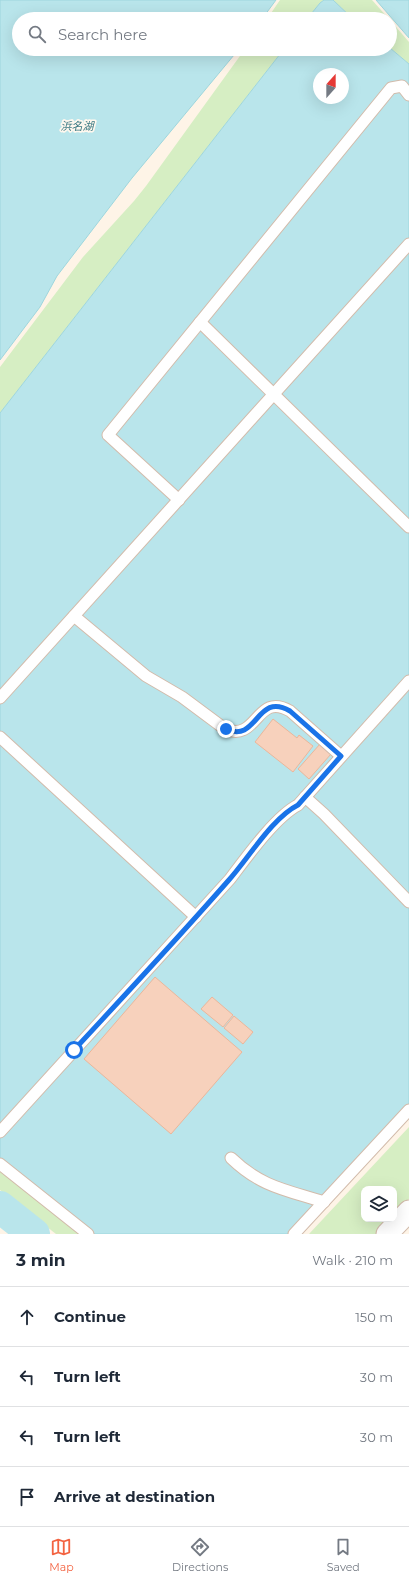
<!DOCTYPE html>
<meta charset="utf-8">
<style>
body{margin:0;font-family:Montserrat,"Noto Sans JP",sans-serif;background:#f2f2f3;color:#1f2937}
.controls{position:absolute;right:12px;bottom:12px;display:grid;overflow:hidden;border-radius:8px;box-shadow:0 4px 16px #0002}
.controls button{width:36px;height:36px;display:grid;place-items:center;padding:0;border:0;border-bottom:1px solid #e0e1e3;background:#fff;color:#1f2937;font:20px sans-serif}
.compass{position:absolute;left:313px;top:68px;width:36px;height:36px;border-radius:50%;background:#fff;box-shadow:0 4px 16px #0002;rotate:21deg}
.stop{position:absolute;width:12px;height:12px;margin:-9px;border:3px solid #1a73e8;border-radius:50%;background:#fff}
.stop.end{background:#1a73e8;border-color:#fff;box-shadow:0 1px 4px #0008}
.list{margin:0;padding:0;list-style:none}
h2{display:flex;justify-content:space-between;align-items:center;height:52px;margin:0;padding:0 16px;font-size:17px}
h2 small{font-size:13px;font-weight:400;color:#747a83}
.list li{display:grid;grid-template-columns:26px 1fr auto;gap:12px;align-items:center;box-sizing:border-box;height:60px;padding:0 16px;border-top:1px solid #e0e1e3}
.list b{display:block;font-size:15px;white-space:nowrap}
.list em{font-size:13px;font-style:normal;color:#747a83}
.icon{flex:none;width:22px;height:22px;fill:none;stroke:currentColor;stroke-width:2;stroke-linecap:round;stroke-linejoin:round}
.map{position:relative;flex:none;width:409px;height:1234px;overflow:hidden}
.search{position:absolute;background:#fff;box-shadow:0 4px 16px #0002;left:12px;right:12px;top:12px;height:44px;display:flex;align-items:center;gap:10px;box-sizing:border-box;padding:0 14px;border-radius:22px;color:#747a83;font-size:15px}
.sheet{height:292px;background:#fff}
nav{display:flex;justify-content:space-around;align-items:center;box-sizing:border-box;height:56px;border-top:1px solid #e0e1e3;background:#fff;font-size:11px;color:#747a83}
nav a{display:grid;justify-items:center;gap:2px}
nav .on{color:#f36341}
.map>svg:first-child{display:block}
.green{fill:#d6eec3}
.water{fill:#b9e5eb;stroke:#9ed6dd;fill-rule:evenodd}
.lines{fill:none;stroke-linecap:round;stroke-linejoin:round}
.river{stroke:#b9e5eb;stroke-width:32}
.building{fill:#f7d1bc;stroke:#ebb69a}
.service-casing{stroke:#d2bbab;stroke-width:13}
.minor-casing{stroke:#d2bbab;stroke-width:23}
.service{stroke:#fff;stroke-width:11}
.minor{stroke:#fff;stroke-width:21}
.route{stroke:#1a73e8;stroke-width:5}
.labels{text-anchor:middle;dominant-baseline:central;stroke-width:3.5;stroke-linejoin:round;paint-order:stroke}
.water-label{font-size:11px;font-style:italic;fill:#3a7882;stroke:#fff8ef}
</style>
<div class="map">
<svg width="409" height="1234" viewBox="0 0 409 1234">
<rect width="100%" height="100%" fill="#fef4e7"/>
<g class="green">
<polygon points="280,0 324,0 320,3 307,19 267,19"/>
<polygon points="333,0 372,0 389,19 353,19"/>
<polygon points="390,20 409,42 409,64 390,48"/>
<polygon points="245,49 284,49 0,413 0,367 83,257 134,201 146,186"/>
<polygon points="409,1127 409,1199 394,1215 394,1189 364,1189 364,1219 390,1219 376,1234 309,1234"/>
<polygon points="0,1170 81,1234 56,1234 0,1190"/>
</g>
<g class="water">
<polygon points="0,0 276,0 262,19 19,19 19,49 239,49 132,178 57,276 40,307 0,360"/>
<polygon points="324,0 333,0 353,19 307,19 320,3"/>
<polygon points="376,0 409,0 409,38"/>
<path d="M390,48L409,64V1118L301,1234H81L0,1170V413L284,49H390ZM319,74H343V98H319Z"/>
</g>
<g class="lines">
<polyline class="river" points="0,1207 34,1234"/>
</g>
<g class="building">
<polygon points="273,719 297,738 299,735 313,746 293,772 255,742"/>
<polygon points="320,744 331,754 309,779 298,769"/>
<polygon points="155,977 242,1052 171,1134 84,1059"/>
<polygon points="212,997 233,1015 223,1027 201,1009"/>
<polygon points="234,1016 253,1032 243,1044 224,1028"/>
</g>
<g class="lines">
<g class="service-casing">
<g id="service">
<polyline points="200,322 409,527"/>
<polyline points="179,500 108,435 391,88 402,86 409,95"/>
<path d="M74,616L146,676L182,697L225,729C258,743 256,691 290,711L341,756"/>
<polyline points="0,698 409,244"/>
<polyline points="0,737 196,917"/>
<polyline points="305,797 324,814 409,902"/>
<path d="M0,1132L230,879C246,858 275,817 298,805L409,681"/>
<path d="M231,1158C261,1187 286,1190 324,1202"/>
<polyline points="0,1164 88,1234"/>
<polyline points="294,1234 409,1110"/>
</g>
</g>
<g class="minor-casing">
<polyline id="minor" points="387,1234 409,1211"/>
</g>
<use href="#service" class="service"/>
<use href="#minor" class="minor"/>
</g>
<g class="lines">
<path class="route" d="M74,1050C126,994 178,938 228,881C248,859 272,818 298,805L341,756L290,711C256,691 258,744 226,729"/>
</g>
<g class="labels">
<g class="water-label">
<text x="77" y="126">浜名湖</text>
</g>
</g>
</svg>
<div class="controls">
<button><svg class="icon" aria-label="layers" viewBox="0 0 24 24"><path d="M12 4l9 5-9 5-9-5zM3 14l9 5 9-5"/></svg></button>
</div>
<svg class="compass" viewBox="-18 -18 36 36"><path d="M0-13l5 13h-10z" fill="#e53935"/><path d="M0 13l5-13h-10z" fill="#747a83"/></svg>
<div class="stop" style="left:74px;top:1050px"></div>
<div class="stop end" style="left:226px;top:729px"></div>
<div class="search"><svg class="icon" aria-label="search" viewBox="0 0 24 24"><circle cx="10" cy="10" r="6"/><path d="M15 15l6 6"/></svg>Search here</div>
</div>
<section class="sheet">
<h2>3 min<small>Walk · 210 m</small></h2>
<ul class="list">
<li><svg class="icon" aria-label="ahead" viewBox="0 0 24 24"><path d="M12 20V5M6 11l6-6 6 6"/></svg><div><b>Continue</b></div><em>150 m</em></li>
<li><svg class="icon" aria-label="left" viewBox="0 0 24 24"><path d="M17 20v-9H6M10 6l-5 5 5 5"/></svg><div><b>Turn left</b></div><em>30 m</em></li>
<li><svg class="icon" aria-label="left" viewBox="0 0 24 24"><path d="M17 20v-9H6M10 6l-5 5 5 5"/></svg><div><b>Turn left</b></div><em>30 m</em></li>
<li><svg class="icon" aria-label="arrive" viewBox="0 0 24 24"><path d="M6 21V4h12l-3 4 3 4H6"/></svg><div><b>Arrive at destination</b></div></li>
</ul>
</section>
<nav>
<a class="on"><svg class="icon" aria-label="map" viewBox="0 0 24 24"><path d="M3 6l6-2 6 2 6-2v14l-6 2-6-2-6 2zM9 4v14M15 6v14"/></svg>Map</a>
<a><svg class="icon" aria-label="directions" viewBox="0 0 24 24"><path d="M12 3l9 9-9 9-9-9zM9 14v-3h6M13 9l2 2-2 2"/></svg>Directions</a>
<a><svg class="icon" aria-label="saved" viewBox="0 0 24 24"><path d="M7 4h10v16l-5-4-5 4z"/></svg>Saved</a>
</nav>
